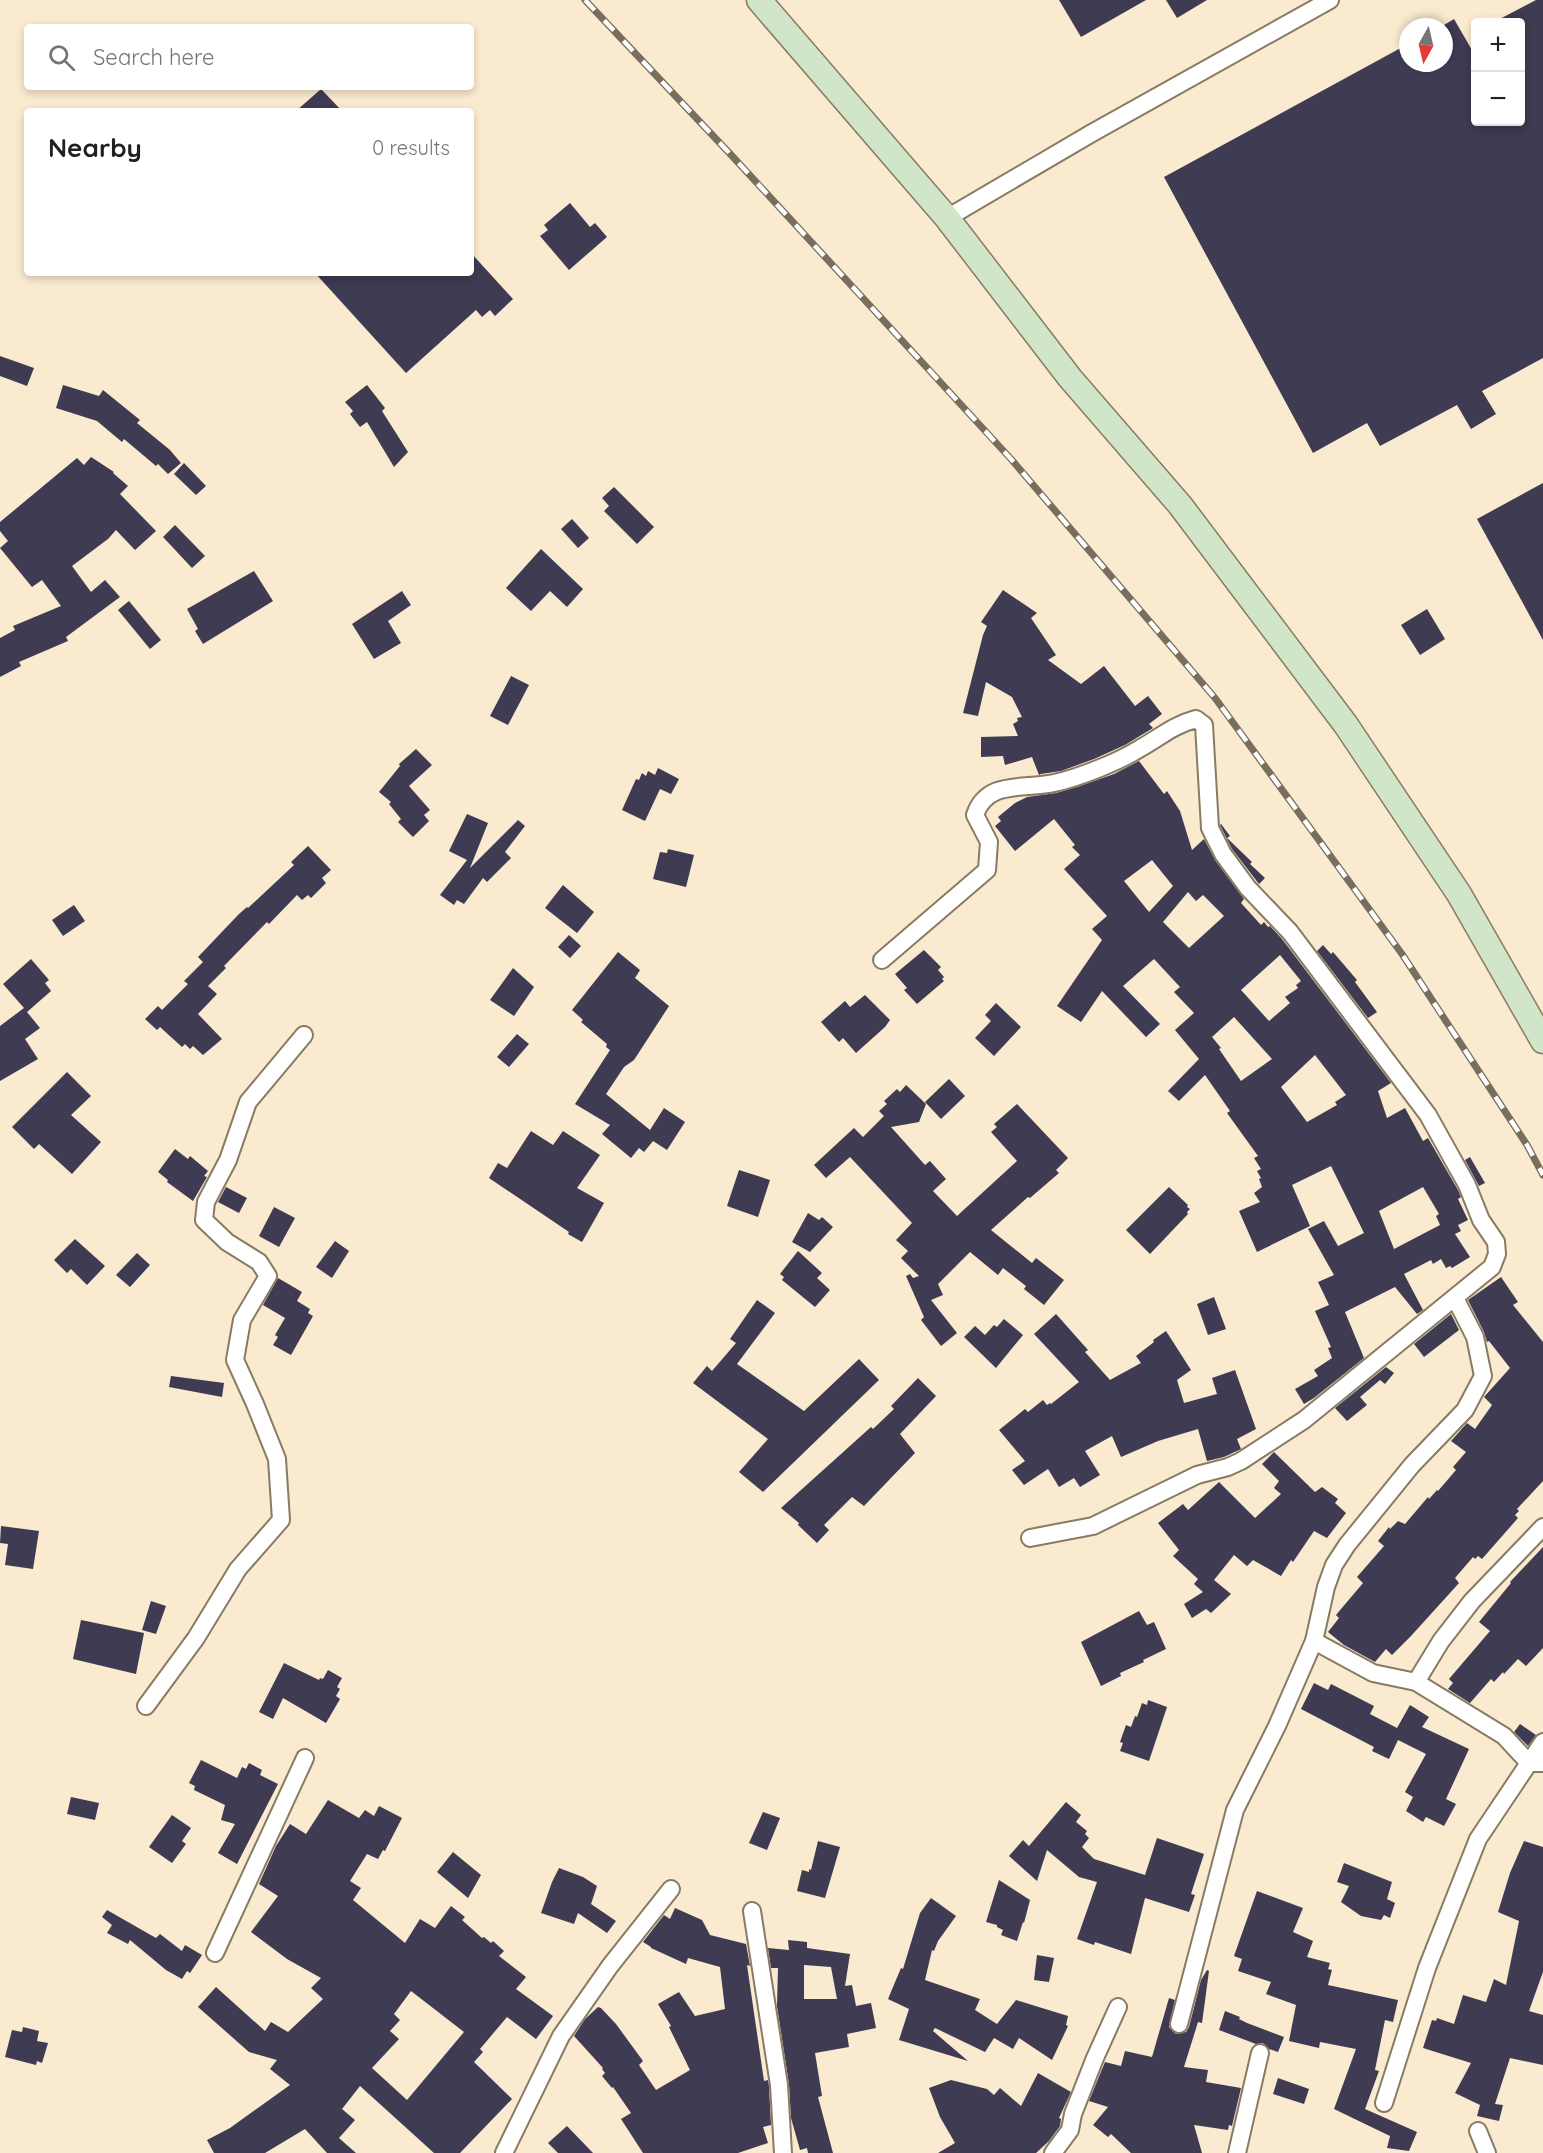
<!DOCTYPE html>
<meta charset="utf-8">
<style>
body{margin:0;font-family:Quicksand,sans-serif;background:#f2f2f2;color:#202124}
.controls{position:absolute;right:18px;top:18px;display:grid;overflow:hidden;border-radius:6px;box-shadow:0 3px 9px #0003}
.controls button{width:54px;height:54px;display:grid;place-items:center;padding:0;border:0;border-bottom:2px solid #e0e0e0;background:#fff;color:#202124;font:30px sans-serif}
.compass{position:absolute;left:1399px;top:18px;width:54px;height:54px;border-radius:50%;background:#fff;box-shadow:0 3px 9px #0003;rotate:188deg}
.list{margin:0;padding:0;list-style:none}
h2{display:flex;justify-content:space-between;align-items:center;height:78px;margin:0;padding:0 24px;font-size:26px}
h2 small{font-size:20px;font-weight:400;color:#757577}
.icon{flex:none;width:33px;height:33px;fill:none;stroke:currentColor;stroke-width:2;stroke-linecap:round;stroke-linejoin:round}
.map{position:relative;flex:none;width:1543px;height:2153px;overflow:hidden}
.search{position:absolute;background:#fff;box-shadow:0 3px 9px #0003;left:24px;top:24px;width:450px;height:66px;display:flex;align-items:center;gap:15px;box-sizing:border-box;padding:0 21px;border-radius:6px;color:#757577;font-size:22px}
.panel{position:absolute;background:#fff;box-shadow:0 3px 9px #0003;left:24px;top:108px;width:450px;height:168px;border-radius:6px}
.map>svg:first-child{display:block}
.building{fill:#3e3b52;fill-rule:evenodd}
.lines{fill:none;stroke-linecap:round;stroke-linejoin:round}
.street-casing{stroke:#897b63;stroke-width:20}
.secondary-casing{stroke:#897b63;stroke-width:27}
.street{stroke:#fff;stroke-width:16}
.secondary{stroke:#d1e6c9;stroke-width:24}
.rail-casing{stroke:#786e5d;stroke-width:7}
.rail{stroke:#fff;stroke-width:4.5;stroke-dasharray:14;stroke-linecap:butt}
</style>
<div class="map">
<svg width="1543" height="2153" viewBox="0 0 1543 2153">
<rect width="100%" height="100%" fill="#faeacf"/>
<g class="building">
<polygon points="1059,0 1146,0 1081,37"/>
<polygon points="1166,0 1207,0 1177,18"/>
<polygon points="1536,0 1543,0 1543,358 1482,391 1496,414 1471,429 1457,405 1380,446 1367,423 1313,453 1164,177 1408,44 1408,63 1444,63 1444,25 1454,19 1476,57 1476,122 1521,122 1521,22 1494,22"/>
<polygon points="321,89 342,111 296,111"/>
<polygon points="570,203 590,227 595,223 607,237 569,270 540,236 548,230 544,225"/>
<polygon points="471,253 513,299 495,316 490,310 482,317 476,310 406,373 315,273 471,273"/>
<polygon points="0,356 34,368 27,386 0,376"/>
<polygon points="63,385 99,396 103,390 140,420 137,423 170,450 181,463 168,474 158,464 156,466 124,439 122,442 97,421 56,408"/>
<polygon points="367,385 385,408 382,411 408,452 394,467 367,422 360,427 350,414 353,411 345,402"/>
<polygon points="91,457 114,472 113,473 128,486 120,494 156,531 135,550 116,530 108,539 72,566 91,592 105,580 120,597 66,637 68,641 19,662 21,666 0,677 0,638 15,630 13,626 61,606 42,580 32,587 0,548 8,541 0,531 0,522 77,458 84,465"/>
<polygon points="184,463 206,486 196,495 174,474"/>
<polygon points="1543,483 1543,640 1477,519"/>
<polygon points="614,487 654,527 637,544 604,511 609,506 602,498"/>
<polygon points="572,519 589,538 578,548 561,529"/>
<polygon points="175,525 205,556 192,568 163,537"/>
<polygon points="541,549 583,589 567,607 550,591 531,611 506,588"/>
<polygon points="254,571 273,601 203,644 195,631 198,629 187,609"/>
<polygon points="1003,590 1037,613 1031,618 1056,655 1048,660 1081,684 1104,666 1135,706 1148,696 1162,714 1149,724 1153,728 1125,745 1094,759 1061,771 1041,774 1039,775 1032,757 1005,765 1003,756 981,757 981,737 1018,736 1013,724 1018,721 1017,718 1022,717 1012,697 986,682 978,716 963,713 983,635 987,626 981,622"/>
<polygon points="402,591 411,605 388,621 401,643 374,659 352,624"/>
<polygon points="129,601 161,640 150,649 118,610"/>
<polygon points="1427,609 1445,639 1420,655 1401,625"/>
<polygon points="511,676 529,685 508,725 490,716"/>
<polygon points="416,749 432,765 409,786 430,810 424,815 429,821 413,837 398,822 401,819 389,804 391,802 379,792 400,766 399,764"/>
<path d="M1139,761L1164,794L1167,791L1180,811L1192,850L1204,839L1215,860L1244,899L1241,903L1261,925L1264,922L1268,927L1270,926L1282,939L1391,1083L1378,1091L1387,1118L1405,1108L1423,1141L1428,1138L1447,1171L1458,1190L1461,1197L1458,1199L1468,1220L1458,1225L1461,1231L1455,1234L1470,1257L1452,1268L1450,1266L1446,1268L1441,1259L1433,1264L1431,1260L1404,1274L1423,1310L1417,1314L1395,1287L1345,1312L1364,1358L1314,1398L1304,1404L1295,1389L1318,1376L1314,1370L1332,1358L1328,1348L1331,1347L1315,1311L1329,1305L1318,1282L1334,1275L1308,1229L1324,1221L1338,1246L1364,1233L1331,1166L1292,1185L1310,1226L1257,1252L1239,1211L1260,1202L1254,1193L1262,1187L1259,1179L1261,1178L1257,1171L1261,1169L1254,1158L1258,1156L1227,1113L1230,1111L1205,1075L1179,1101L1168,1091L1199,1059L1175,1030L1194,1013L1174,992L1180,987L1154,959L1123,986L1160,1024L1146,1037L1102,991L1081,1022L1057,1006L1102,940L1092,929L1107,916L1064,869L1080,855L1072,847L1075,845L1054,819L1015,851L995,826L1001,821L998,817L1015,803L1027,797L1056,793L1077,787L1114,774ZM1152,860L1173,886L1149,912L1124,881ZM1188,892L1196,901L1203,895L1224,916L1189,948L1163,922ZM1280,955L1301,981L1296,985L1298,988L1285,997L1290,1003L1269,1021L1241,990ZM1234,1017L1272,1059L1241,1081L1219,1049L1221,1048L1212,1037ZM1315,1055L1346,1095L1335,1102L1337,1105L1307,1122L1281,1087ZM1423,1187L1439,1214L1436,1216L1440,1225L1394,1249L1379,1211Z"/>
<polygon points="658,768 679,779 671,794 660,789 645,821 622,810 636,779 639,780 642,773 646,776 648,771 655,775"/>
<polygon points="467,814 488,823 470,868 518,820 525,826 505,852 511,858 487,882 483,878 464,904 457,900 454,905 440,895 467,860 449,851"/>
<polygon points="1221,824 1230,836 1227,838 1252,862 1250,864 1265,878 1259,884 1232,849 1220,825"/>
<polygon points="308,846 331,870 322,878 326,883 311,898 308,895 302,900 297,895 269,924 267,922 224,966 226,968 208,986 217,994 198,1014 222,1039 203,1055 193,1046 190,1049 185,1044 182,1047 160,1027 157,1030 145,1019 158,1006 162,1010 188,984 184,981 203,962 198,957 239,914 247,907 248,908 294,865 291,862"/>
<polygon points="668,849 694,855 686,887 653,879 660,852 667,853"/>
<polygon points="563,885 594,912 577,933 545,908"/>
<polygon points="74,905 85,921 63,936 52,920"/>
<polygon points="569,935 581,946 570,958 558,947"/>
<polygon points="1323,945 1331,954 1333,952 1357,980 1355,982 1377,1012 1368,1018 1317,951"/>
<polygon points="924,950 941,967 938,970 944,977 942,979 944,981 917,1004 904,990 907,988 895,974"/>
<polygon points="618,952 640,970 635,978 669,1006 634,1060 624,1067 606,1094 650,1130 664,1108 685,1122 667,1150 653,1141 644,1152 639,1148 631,1158 602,1134 610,1125 575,1104 610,1050 606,1047 607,1044 581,1022 583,1020 572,1010"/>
<polygon points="31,959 49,980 45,983 51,991 27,1012 40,1028 25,1039 38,1059 0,1081 0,1026 24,1008 3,984"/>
<polygon points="513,968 534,987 514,1016 490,1000"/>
<polygon points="865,995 890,1020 885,1027 856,1053 843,1038 839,1042 821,1022 845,1001 850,1007"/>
<polygon points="996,1003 1021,1027 994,1056 975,1038 991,1021 985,1015"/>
<polygon points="517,1034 529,1044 509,1067 497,1057"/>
<polygon points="67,1072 91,1096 71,1115 101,1142 72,1174 39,1144 34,1149 12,1127"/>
<polygon points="949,1079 965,1096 941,1119 925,1102"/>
<polygon points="906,1085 926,1104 919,1122 891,1127 925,1165 930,1161 946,1179 933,1191 957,1216 1017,1161 991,1132 997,1127 994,1124 1017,1104 1068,1158 1056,1170 1059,1173 1030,1198 1028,1197 991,1230 1032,1263 1036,1258 1064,1280 1044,1305 1024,1289 1026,1286 1003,1268 998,1275 970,1252 938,1284 943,1295 931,1300 957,1333 941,1346 921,1320 924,1317 906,1276 910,1274 913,1278 919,1276 901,1258 908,1251 896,1240 912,1223 850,1157 826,1178 814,1165 854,1128 863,1137 884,1116 879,1111 887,1104 884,1101 897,1089 900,1092"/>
<polygon points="531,1131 553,1145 563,1131 600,1155 577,1188 604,1203 582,1242 568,1234 569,1232 489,1178 498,1163 507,1168"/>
<polygon points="175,1149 188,1159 190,1156 208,1171 204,1176 207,1177 193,1201 167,1182 168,1180 158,1172"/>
<polygon points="1470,1157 1485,1183 1479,1186 1465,1160"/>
<polygon points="739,1170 770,1180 758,1217 727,1206"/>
<polygon points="226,1187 247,1198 239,1213 218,1202"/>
<polygon points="1169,1187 1188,1205 1187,1207 1190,1209 1187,1212 1188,1214 1150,1254 1126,1230"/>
<polygon points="274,1207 295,1218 279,1247 259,1236"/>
<polygon points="808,1213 819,1220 822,1217 833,1227 810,1252 792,1242"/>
<polygon points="75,1239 105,1266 87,1285 71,1269 67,1273 54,1260"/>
<polygon points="335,1241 349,1251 332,1278 316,1267"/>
<polygon points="798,1251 822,1273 817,1278 830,1290 815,1307 782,1280 784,1277 780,1274"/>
<polygon points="137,1253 150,1265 130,1287 116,1275"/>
<polygon points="1501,1277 1518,1302 1513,1305 1543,1342 1543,1481 1517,1509 1519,1511 1515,1515 1518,1518 1482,1559 1478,1556 1475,1559 1473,1557 1455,1578 1459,1583 1411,1636 1392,1655 1386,1649 1375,1662 1344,1645 1328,1632 1339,1618 1336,1615 1363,1583 1357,1577 1384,1546 1378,1541 1389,1527 1390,1529 1398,1521 1405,1524 1428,1497 1429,1499 1437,1490 1438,1491 1456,1470 1453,1467 1466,1452 1451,1441 1467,1423 1475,1429 1492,1405 1484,1397 1510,1368 1489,1341 1487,1342 1484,1332 1468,1300"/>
<polygon points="278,1278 302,1292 297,1301 310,1309 308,1313 313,1316 291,1355 273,1345 278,1337 275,1335 285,1318 263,1305"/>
<polygon points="1214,1297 1226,1329 1208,1335 1197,1304"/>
<polygon points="757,1300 775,1313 737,1364 804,1411 859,1359 879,1380 763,1492 739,1472 768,1439 693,1383 707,1366 712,1371 736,1343 730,1339"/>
<polygon points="1056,1314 1088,1350 1085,1352 1110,1380 1141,1363 1136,1356 1154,1342 1153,1340 1166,1331 1191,1370 1177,1380 1184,1403 1217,1394 1212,1378 1235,1370 1256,1429 1237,1439 1241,1449 1224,1457 1207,1461 1198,1429 1158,1441 1121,1457 1112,1436 1085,1451 1100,1475 1080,1487 1074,1478 1059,1487 1048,1469 1024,1485 1012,1470 1025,1461 999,1430 1025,1409 1028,1412 1043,1400 1047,1405 1050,1403 1051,1404 1079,1382 1034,1334"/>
<polygon points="1451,1314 1459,1330 1424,1357 1414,1344"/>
<polygon points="1004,1319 1023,1335 996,1368 964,1337 975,1326 985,1335 994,1325 997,1327"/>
<polygon points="1386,1367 1394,1373 1385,1384 1380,1380 1360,1397 1367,1405 1347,1421 1335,1408"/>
<polygon points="171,1376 224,1383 222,1397 169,1387"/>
<polygon points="918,1378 936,1396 900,1434 915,1453 864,1506 852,1497 824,1525 829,1530 817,1543 798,1525 799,1523 781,1508 871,1427 873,1429 894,1409 891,1406"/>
<polygon points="1274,1452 1315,1492 1322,1487 1338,1499 1335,1503 1346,1513 1327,1538 1314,1531 1293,1562 1291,1560 1281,1576 1253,1560 1247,1566 1234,1555 1214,1580 1231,1594 1211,1613 1206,1609 1192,1618 1184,1604 1203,1592 1194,1584 1198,1579 1173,1556 1179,1550 1158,1523 1183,1504 1188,1510 1219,1482 1255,1518 1281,1494 1274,1488 1279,1481 1262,1464"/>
<polygon points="1,1526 39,1531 33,1569 5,1565 8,1544 0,1543"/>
<polygon points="1543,1547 1543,1648 1526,1666 1518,1659 1504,1674 1503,1672 1494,1682 1491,1679 1470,1703 1448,1689 1453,1683 1449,1679 1490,1631 1479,1622 1511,1583 1510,1582"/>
<polygon points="151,1601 166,1606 156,1634 142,1630"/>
<polygon points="1139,1611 1147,1625 1154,1622 1166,1649 1143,1660 1144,1662 1120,1673 1121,1676 1101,1686 1081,1642"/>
<polygon points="81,1620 144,1633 136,1674 73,1659"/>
<polygon points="284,1663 319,1680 320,1678 323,1679 328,1670 342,1678 337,1687 340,1689 336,1696 340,1699 326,1723 283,1698 273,1719 259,1712"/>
<polygon points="1314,1683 1328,1690 1331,1684 1374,1706 1370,1714 1397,1728 1410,1705 1429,1717 1422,1727 1469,1749 1446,1799 1456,1804 1444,1826 1426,1817 1423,1822 1406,1811 1413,1797 1405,1792 1426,1754 1398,1740 1389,1759 1372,1751 1374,1747 1301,1709"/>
<polygon points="1148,1700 1167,1707 1149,1761 1120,1751 1123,1743 1120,1742 1126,1725 1131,1727 1135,1716 1137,1717 1142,1703 1147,1705"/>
<polygon points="1520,1724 1536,1735 1528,1746 1514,1732"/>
<polygon points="201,1760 237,1778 242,1767 246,1769 249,1763 262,1770 260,1775 278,1784 237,1864 218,1853 235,1824 221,1820 225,1805 194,1790 195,1786 189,1783"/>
<polygon points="71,1797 99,1803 95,1820 67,1814"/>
<path d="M328,1800L359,1818L365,1810L374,1816L379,1806L402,1818L385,1851L383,1850L378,1859L367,1854L350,1881L361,1888L353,1900L405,1943L420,1919L435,1928L451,1906L465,1917L462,1920L482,1938L484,1937L491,1943L493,1941L504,1951L499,1956L526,1977L516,1989L553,2016L536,2039L507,2017L480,2049L483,2052L474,2062L512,2099L460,2153H434L360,2086L342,2109L355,2120L339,2138L356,2153H327L305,2129L265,2153H214L207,2140L230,2128L290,2085L270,2069L277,2060L249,2052L198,2007L216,1987L265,2031L271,2022L288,2032L323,1999L311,1988L321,1978L287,1959L251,1932L278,1896L259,1884L276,1846L290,1824L306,1834ZM411,1991L464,2032L407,2100L372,2068L399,2039L390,2031L400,2020L394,2014Z"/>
<polygon points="1066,1802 1081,1815 1076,1822 1087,1831 1085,1834 1089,1838 1082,1847 1094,1859 1145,1875 1157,1838 1204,1854 1191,1894 1195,1895 1189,1912 1145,1898 1131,1954 1095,1942 1094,1945 1077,1939 1097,1882 1079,1877 1047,1850 1037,1881 1009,1856 1023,1840 1029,1846"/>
<polygon points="763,1812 780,1818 767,1850 749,1843"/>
<polygon points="172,1815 191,1828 182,1841 186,1844 172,1863 149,1847"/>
<polygon points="818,1841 840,1847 825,1898 797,1891 802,1870 809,1872 809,1869 811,1870"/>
<polygon points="1524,1841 1543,1847 1543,1972 1529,2011 1543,2015 1543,2065 1510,2058 1495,2104 1503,2105 1499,2121 1477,2116 1480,2105 1455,2093 1471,2063 1423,2048 1432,2020 1436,2021 1437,2018 1454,2024 1463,1995 1486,2002 1494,1979 1506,1985 1519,1921 1498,1912 1510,1873"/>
<polygon points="453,1852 481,1875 468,1898 437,1872"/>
<polygon points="1344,1863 1392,1882 1387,1899 1395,1903 1390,1918 1384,1915 1381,1920 1361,1916 1341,1902 1349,1886 1337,1882"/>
<polygon points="559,1868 583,1877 597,1886 591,1904 616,1921 607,1933 578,1913 574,1924 541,1913 552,1882"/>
<polygon points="999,1880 1030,1900 1024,1923 1023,1922 1017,1941 1001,1935 1003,1930 997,1927 997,1925 986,1922"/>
<polygon points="1257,1891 1303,1908 1293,1932 1313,1941 1307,1957 1330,1963 1328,1969 1332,1970 1328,1985 1398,2000 1393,2022 1385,2020 1375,2070 1379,2071 1365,2109 1417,2132 1409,2151 1387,2148 1390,2136 1334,2109 1356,2049 1320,2042 1319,2048 1289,2041 1296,2005 1266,1994 1271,1982 1238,1971 1242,1959 1234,1956"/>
<polygon points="931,1898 956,1916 938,1941 934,1951 932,1950 925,1980 980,1999 975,2010 997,2024 1016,2000 1068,2016 1066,2025 1068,2026 1052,2060 1019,2038 1013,2049 994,2038 985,2052 935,2028 933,2031 968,2061 899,2040 909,2009 888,1999 901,1968 903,1969 920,1913"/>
<polygon points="675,1908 702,1920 710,1935 746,1944 750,1966 747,1965 764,2081 768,2080 769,2086 771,2125 763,2127 768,2143 738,2153 643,2153 621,2119 631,2113 613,2087 612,2088 602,2076 605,2073 602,2069 603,2068 574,2036 585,2019 598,2007 601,2008 616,2024 643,2061 639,2065 656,2090 690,2070 669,2027 671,2026 658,2004 679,1992 695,2016 725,2009 720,1967 688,1958 686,1964 651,1948 651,1947 643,1942 664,1915 670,1919"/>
<polygon points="107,1910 156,1938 160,1934 182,1951 185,1945 202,1955 190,1973 187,1971 182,1979 166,1970 130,1940 128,1944 107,1933 112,1925 102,1917"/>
<path d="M788,1940L807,1942V1948L850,1954L845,1986L852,1985L856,2006L871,2003L876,2028L847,2034L849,2047L815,2053L822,2096L818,2097L833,2153H808L807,2148L800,2150L791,2118L789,2084L777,2006L778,1968H771L768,1948L789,1950ZM804,1965L831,1967L837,1999H804Z"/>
<polygon points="1037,1955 1054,1958 1049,1982 1034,1980"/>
<polygon points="1207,1970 1209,1971 1202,2023 1198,2022 1184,2067 1208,2070 1206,2082 1241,2088 1232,2126 1229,2125 1228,2130 1194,2125 1202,2153 1131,2153 1111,2134 1108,2137 1093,2125 1108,2107 1089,2101 1105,2062 1121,2066 1125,2051 1152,2057 1169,1998 1175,2000 1169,2027 1176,2034 1186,2032 1189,2027 1201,1980"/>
<polygon points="1225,2011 1240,2017 1239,2019 1247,2023 1284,2037 1278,2052 1269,2049 1263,2043 1256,2044 1219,2030"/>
<polygon points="23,2027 39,2031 37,2041 48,2043 42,2063 37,2061 36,2065 5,2057 12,2030 22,2032"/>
<polygon points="1038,2073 1071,2092 1059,2118 1061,2119 1060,2126 1049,2141 1036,2153 938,2153 955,2143 940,2117 929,2088 951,2080 987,2089 994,2095 1000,2088 1021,2106"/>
<polygon points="1278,2078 1309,2089 1304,2104 1273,2094"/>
<polygon points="567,2126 593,2153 558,2153 548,2143"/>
</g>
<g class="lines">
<g class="street-casing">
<g id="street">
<polyline points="947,218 1092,133 1330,0"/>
<path d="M882,960L987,870L989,842L975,815C987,779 1025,790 1054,783C1078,778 1118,762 1139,749C1159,738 1173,725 1196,719L1204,725L1210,828L1223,854L1248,888L1290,932L1428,1115L1467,1185L1481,1220L1496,1242L1497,1254L1492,1267L1304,1420L1241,1461L1228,1467L1197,1475L1093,1526L1030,1538"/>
<polyline points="1314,1641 1373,1673 1416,1682 1504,1736 1529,1763 1543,1763"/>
<polyline points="1416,1682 1441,1641 1472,1601 1543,1527"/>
<polyline points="146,1706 196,1638 238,1569 281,1520 277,1459 255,1404 235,1360 242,1320 268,1276 259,1262 227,1242 204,1220 206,1202 228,1160 248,1102 304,1035"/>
<polyline points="752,1911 779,2085 783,2153"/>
<polyline points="215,1953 305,1758"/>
<polyline points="1179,2024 1235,1810 1277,1726 1314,1641 1326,1587 1334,1565 1347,1545 1412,1465 1465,1410 1483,1376 1475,1337 1455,1298"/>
<polyline points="1384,2103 1427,1968 1478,1839 1543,1742"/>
<polyline points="1478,2131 1487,2153"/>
<polyline points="504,2153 561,2036 610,1966 671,1889"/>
<polyline points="1053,2153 1070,2130 1073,2114 1095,2058 1118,2007"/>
<polyline points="1237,2153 1260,2053"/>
</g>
</g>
<g class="secondary-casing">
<polyline id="secondary" points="759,0 947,218 1070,378 1180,505 1346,725 1459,894 1543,1041"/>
</g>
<use href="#street" class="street"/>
<use href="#secondary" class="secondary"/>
<g class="rail-casing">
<polyline id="rail" points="585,0 734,158 1011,459 1215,698 1402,954 1527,1145 1543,1175"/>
</g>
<use href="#rail" class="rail"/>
</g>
</svg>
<div class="controls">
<button>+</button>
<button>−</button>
</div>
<svg class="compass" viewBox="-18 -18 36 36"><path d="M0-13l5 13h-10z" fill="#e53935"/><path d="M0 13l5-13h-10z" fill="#757577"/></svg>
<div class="search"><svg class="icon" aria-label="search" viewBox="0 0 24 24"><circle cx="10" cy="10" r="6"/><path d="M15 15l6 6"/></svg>Search here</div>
<section class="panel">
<h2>Nearby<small>0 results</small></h2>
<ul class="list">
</ul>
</section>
</div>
